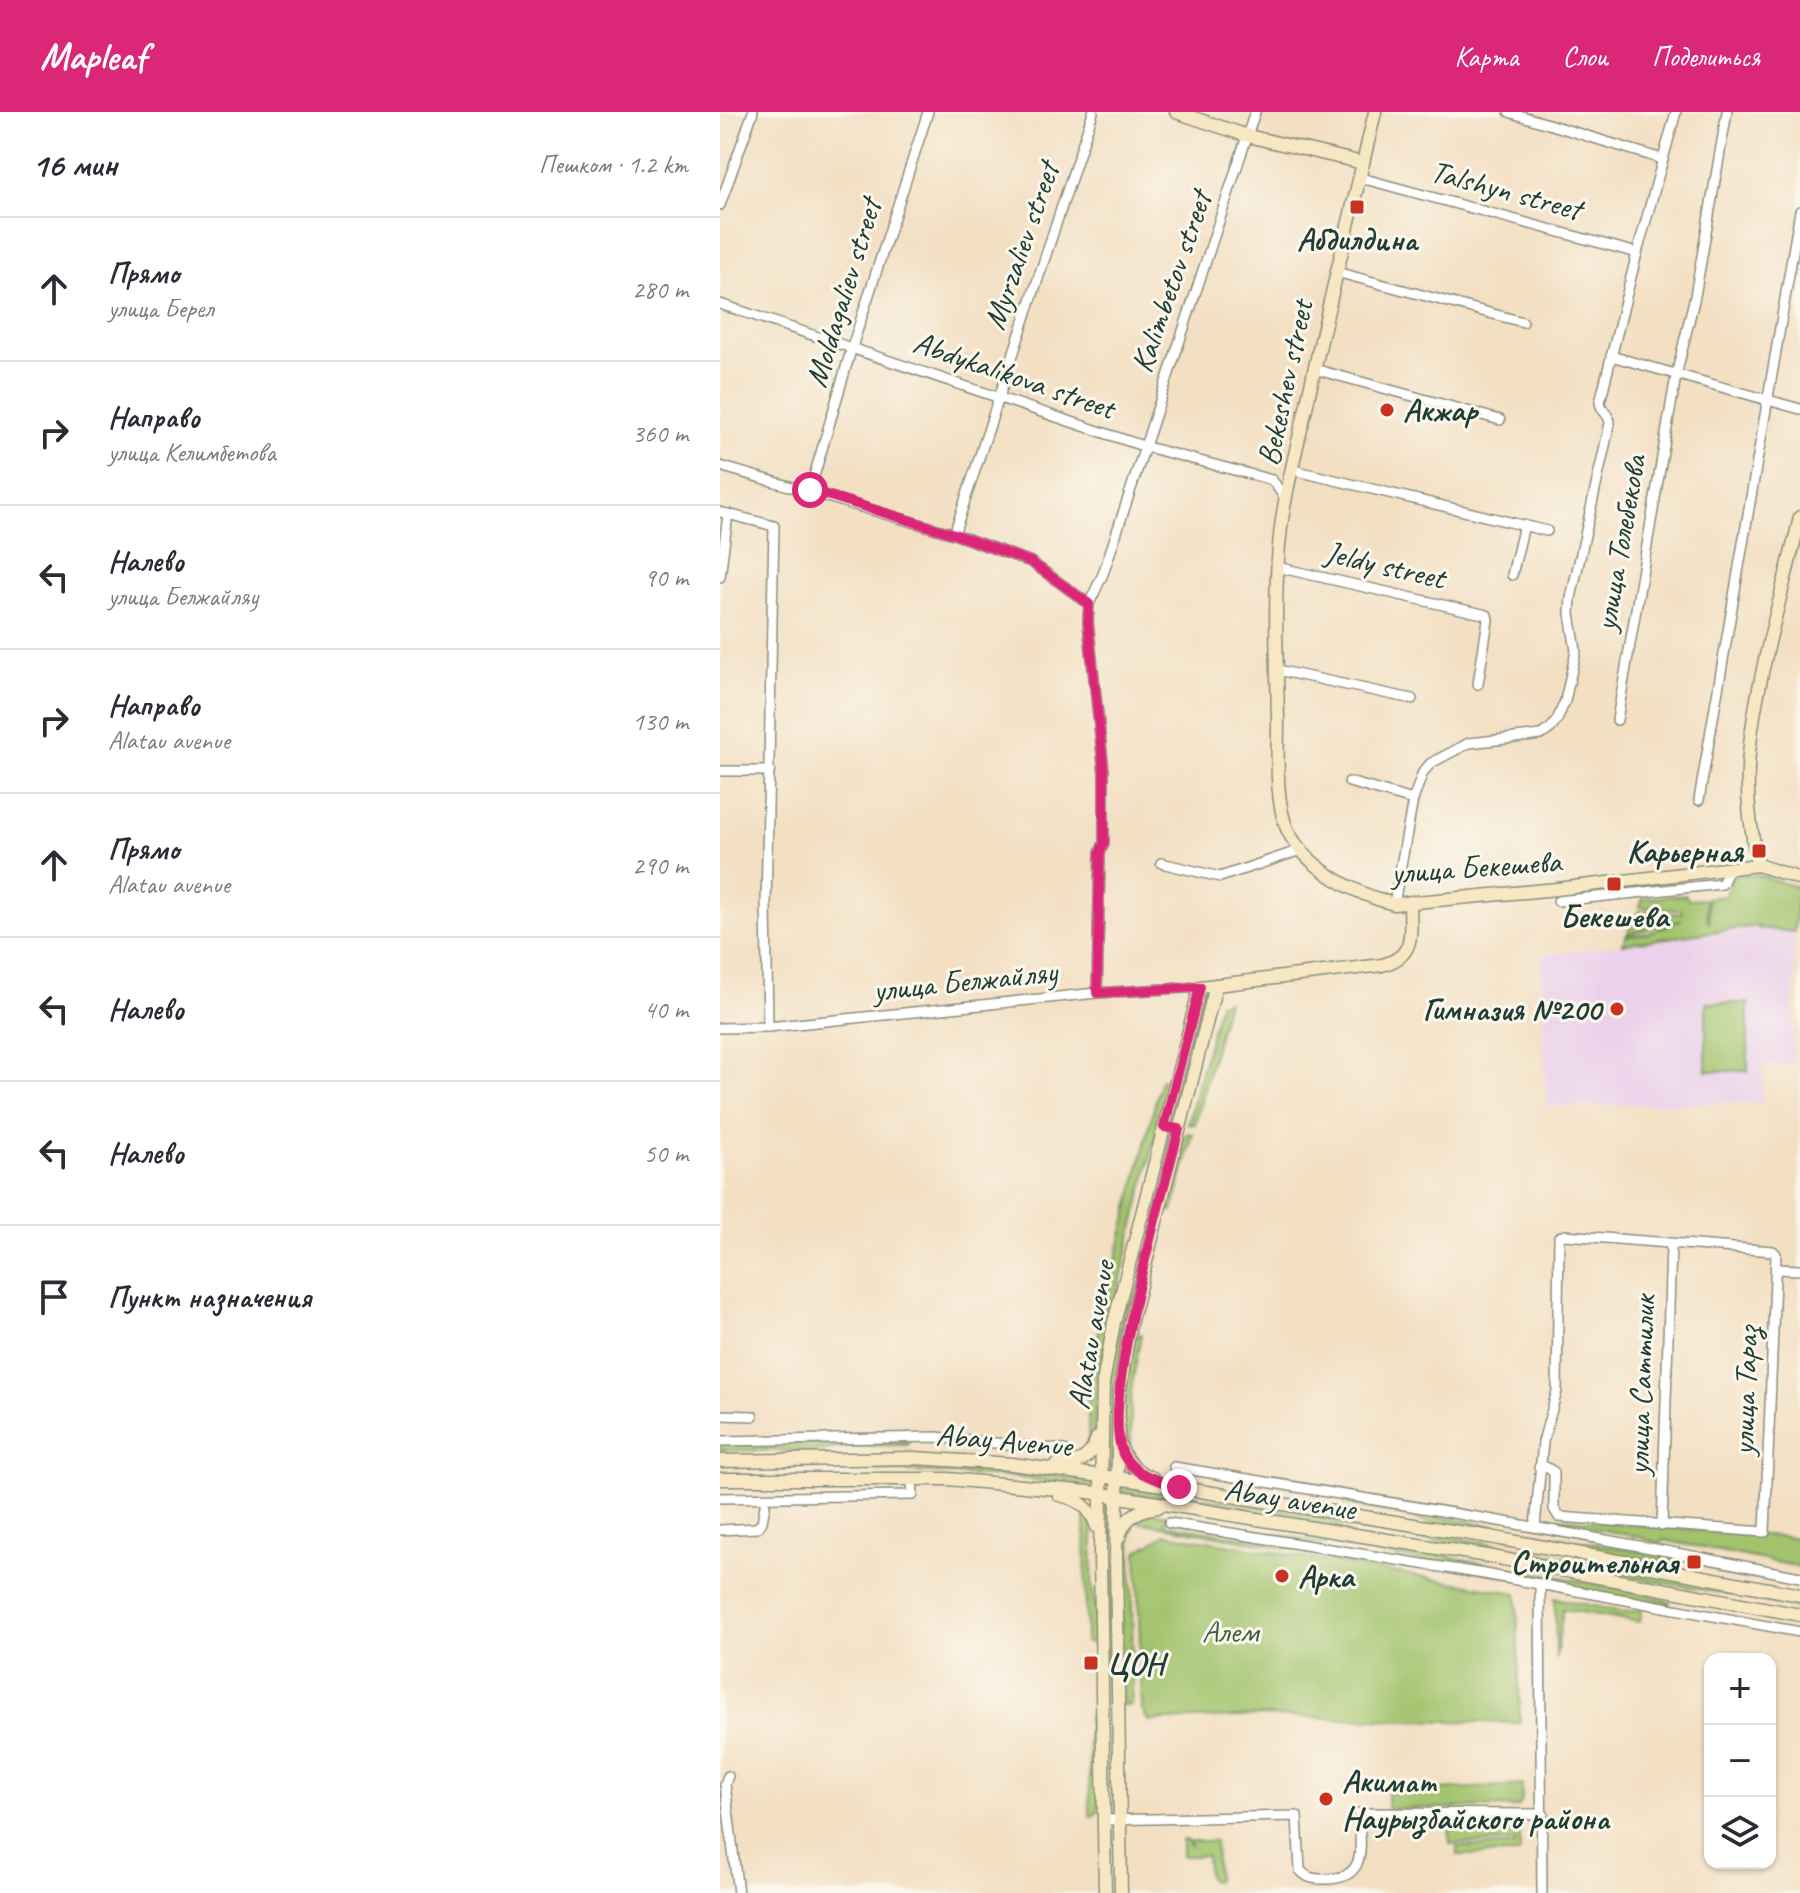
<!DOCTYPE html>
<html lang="ru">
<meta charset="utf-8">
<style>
body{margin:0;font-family:Caveat,sans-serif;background:#f2f2f3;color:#2b2b33}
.controls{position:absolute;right:24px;bottom:24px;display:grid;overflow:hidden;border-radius:16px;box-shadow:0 2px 6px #0004}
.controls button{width:72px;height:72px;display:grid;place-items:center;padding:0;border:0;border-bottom:2px solid #e1e1e2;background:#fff;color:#2b2b33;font:40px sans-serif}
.stop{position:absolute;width:24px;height:24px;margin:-18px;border:6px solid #db2777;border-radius:50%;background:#fff}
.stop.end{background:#db2777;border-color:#fff;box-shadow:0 2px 8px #0008}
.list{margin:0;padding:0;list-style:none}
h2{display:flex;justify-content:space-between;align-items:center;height:104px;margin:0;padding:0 32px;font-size:34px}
h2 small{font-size:26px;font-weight:400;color:#7c7c81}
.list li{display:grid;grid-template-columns:52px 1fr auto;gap:24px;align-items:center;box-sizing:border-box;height:144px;padding:0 32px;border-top:2px solid #e1e1e2}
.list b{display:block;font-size:30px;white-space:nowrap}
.list p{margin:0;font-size:26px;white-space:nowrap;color:#7c7c81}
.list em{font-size:26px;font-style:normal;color:#7c7c81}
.icon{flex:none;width:44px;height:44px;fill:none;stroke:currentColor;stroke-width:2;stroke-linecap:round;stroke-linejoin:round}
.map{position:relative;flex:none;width:1080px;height:1781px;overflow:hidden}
header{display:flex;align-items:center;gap:48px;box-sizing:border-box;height:112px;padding:0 40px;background:#db2777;color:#fff}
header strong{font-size:38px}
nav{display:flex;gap:44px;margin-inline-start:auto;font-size:28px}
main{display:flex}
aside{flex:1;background:#fff}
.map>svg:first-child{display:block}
.built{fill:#ebd1eb}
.green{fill:#a2c36c;stroke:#608050;stroke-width:2}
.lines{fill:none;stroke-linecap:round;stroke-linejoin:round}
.street-casing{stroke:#898e7b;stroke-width:12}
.secondary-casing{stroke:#898e7b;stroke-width:15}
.street{stroke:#fff;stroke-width:9}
.secondary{stroke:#f7e8c3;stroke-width:12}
.route{stroke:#db2777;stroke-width:10}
.poi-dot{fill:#c8321e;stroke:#fbf7ec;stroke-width:3}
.labels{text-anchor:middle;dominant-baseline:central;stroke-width:6;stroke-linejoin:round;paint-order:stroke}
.street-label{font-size:32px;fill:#1f3d34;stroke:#fbf7ec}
.poi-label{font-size:32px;font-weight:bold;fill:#1f3d34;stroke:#fbf7ec;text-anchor:start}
.park-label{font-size:32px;fill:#405e42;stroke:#fbf7ec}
</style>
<header>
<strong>Mapleaf</strong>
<nav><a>Карта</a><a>Слои</a><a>Поделиться</a></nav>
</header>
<main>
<aside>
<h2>16 мин<small>Пешком · 1.2 km</small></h2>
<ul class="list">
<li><svg class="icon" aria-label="ahead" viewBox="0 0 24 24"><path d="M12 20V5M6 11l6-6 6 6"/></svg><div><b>Прямо</b><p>улица Берел</p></div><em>280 m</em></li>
<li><svg class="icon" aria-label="right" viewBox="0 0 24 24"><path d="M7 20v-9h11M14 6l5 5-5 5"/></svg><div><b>Направо</b><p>улица Келимбетова</p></div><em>360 m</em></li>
<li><svg class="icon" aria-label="left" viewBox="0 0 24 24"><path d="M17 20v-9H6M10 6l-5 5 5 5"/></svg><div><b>Налево</b><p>улица Белжайляу</p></div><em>90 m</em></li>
<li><svg class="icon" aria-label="right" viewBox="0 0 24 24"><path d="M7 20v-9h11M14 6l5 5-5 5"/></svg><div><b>Направо</b><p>Alatau avenue</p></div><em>130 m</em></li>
<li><svg class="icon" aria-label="ahead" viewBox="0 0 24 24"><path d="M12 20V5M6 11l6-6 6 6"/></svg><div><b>Прямо</b><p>Alatau avenue</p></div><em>290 m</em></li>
<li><svg class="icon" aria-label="left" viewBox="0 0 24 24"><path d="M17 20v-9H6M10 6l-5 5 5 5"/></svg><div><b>Налево</b></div><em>40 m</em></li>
<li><svg class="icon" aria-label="left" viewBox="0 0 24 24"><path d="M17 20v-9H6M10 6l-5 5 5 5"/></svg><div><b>Налево</b></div><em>50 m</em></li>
<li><svg class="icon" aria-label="arrive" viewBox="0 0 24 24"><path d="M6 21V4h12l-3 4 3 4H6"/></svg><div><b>Пункт назначения</b></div></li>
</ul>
</aside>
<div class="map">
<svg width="1080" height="1781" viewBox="0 0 1080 1781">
<rect width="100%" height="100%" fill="#fbf7ec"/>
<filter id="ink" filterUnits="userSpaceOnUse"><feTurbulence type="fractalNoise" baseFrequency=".0125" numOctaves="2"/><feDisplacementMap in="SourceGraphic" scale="16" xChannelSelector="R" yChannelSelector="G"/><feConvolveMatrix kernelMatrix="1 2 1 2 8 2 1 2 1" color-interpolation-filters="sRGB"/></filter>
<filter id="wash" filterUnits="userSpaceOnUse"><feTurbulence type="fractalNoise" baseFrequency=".006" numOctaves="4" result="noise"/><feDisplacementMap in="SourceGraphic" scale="32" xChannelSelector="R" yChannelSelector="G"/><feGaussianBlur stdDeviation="1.8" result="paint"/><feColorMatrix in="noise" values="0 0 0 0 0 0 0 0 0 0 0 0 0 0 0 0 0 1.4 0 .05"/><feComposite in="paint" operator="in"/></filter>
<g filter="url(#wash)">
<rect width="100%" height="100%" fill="#f3dfc2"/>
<polygon class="built" points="1038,816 1074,820 1073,953 1043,951 1042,990 826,995 822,843"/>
<g class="green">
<polygon points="1013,763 1038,763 1080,776 1080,784 1077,785 1074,820 1038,816 1037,814 902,832 906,824 928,821 962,808 907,822 919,799 962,802 961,798 920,795 923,786 966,783 968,788 985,787 988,810 990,810 987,786 1005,784"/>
<polygon points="507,889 475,1012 468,1012 499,891"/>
<rect x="986" y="891" width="42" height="68"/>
<polygon points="441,967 446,968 447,976 377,1266 374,1321 368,1336 368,1280 378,1221"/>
<polygon points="469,1021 473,1022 453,1099 450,1099 446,1084 462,1030 465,1023"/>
<polygon points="411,1171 415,1173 393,1356 387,1357 385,1307 391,1251"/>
<path d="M421,1222L411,1279V1335L414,1341L411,1345C394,1319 408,1260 413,1230L416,1223Z"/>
<polygon points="190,1329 188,1333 133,1334 95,1339 0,1338 0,1332"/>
<polygon points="157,1352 291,1358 376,1369 377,1371 375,1375 291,1365 157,1358"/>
<polygon points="404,1373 769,1431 1080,1489 1080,1496 768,1438 403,1380 401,1375"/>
<polygon points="625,1388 958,1446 957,1452 714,1413 684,1403 624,1391"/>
<polygon points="385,1391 393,1391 395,1594 387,1594"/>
<polygon points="432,1400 607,1431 606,1434 446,1407 445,1412 606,1439 606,1443 419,1410 416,1404"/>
<polygon points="369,1404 373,1420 372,1473 376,1501 377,1514 372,1531 366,1531 365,1407"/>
<polygon points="834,1406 1080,1426 1080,1455 943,1428 942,1432 915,1424 835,1409"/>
<polygon points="412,1410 414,1415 411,1425 413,1567 411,1593 403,1594 401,1499 405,1419"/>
<polygon points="446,1422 797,1481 800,1611 539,1604 428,1609 422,1597 417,1440"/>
<polygon points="620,1432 680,1441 709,1441 924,1481 950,1490 949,1493 620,1435"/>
<polygon points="835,1486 904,1500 922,1498 920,1510 843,1497 836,1546"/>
<polygon points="368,1605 376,1607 379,1611 378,1700 373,1704 370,1704"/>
<polygon points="802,1673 802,1689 798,1695 667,1697 667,1681"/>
<polygon points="797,1705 800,1706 800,1739 798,1742 737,1743 737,1735 796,1734 795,1730 730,1732 729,1706"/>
<polygon points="462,1728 468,1729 470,1734 471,1729 495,1729 497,1769 491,1769 488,1765 486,1744 462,1744"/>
</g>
</g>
<g filter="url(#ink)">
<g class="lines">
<g class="street-casing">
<g id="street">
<polyline points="789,0 942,47"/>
<polyline points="641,66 917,141"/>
<polyline points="0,93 33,0"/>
<polyline points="616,160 803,210"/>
<polyline points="0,192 423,334 552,368 566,387"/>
<polyline points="891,244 1080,297"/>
<polyline points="594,257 780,308"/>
<polyline points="0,354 234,422 311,450 369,492"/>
<polyline points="573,358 827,419"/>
<polyline points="90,378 132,235 208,0"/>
<polyline points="0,400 54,414 46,792 48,915"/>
<polyline points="234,422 373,0"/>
<polyline points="557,455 767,503 768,508 758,572"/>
<polyline points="792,463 804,413"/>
<polyline points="0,465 8,402"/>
<polyline points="557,558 692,587"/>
<polyline points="897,608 956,264 975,184 1007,0"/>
<polyline points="0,659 50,659"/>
<polyline points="629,670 693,688"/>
<polyline points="979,688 1080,99"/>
<polyline points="441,751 500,765 581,738"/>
<polyline points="838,789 1002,772 1010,755"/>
<path d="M674,792L693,688L703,660L711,651L749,631L821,623L831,616L837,608L845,589L856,539L850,501L851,486L890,311C890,302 880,299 880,290L917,141L956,0"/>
<polyline points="377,881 380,741 384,731 384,660 368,510 369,492 383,462 535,0"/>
<polyline points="0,916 48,915 377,881 480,875"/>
<polyline points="1056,1157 1080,1158"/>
<polyline points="0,1303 33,1304"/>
<polyline points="0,1329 216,1325 344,1338"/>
<path d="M454,1355C663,1389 872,1423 1080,1465"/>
<polyline points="0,1386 193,1383 192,1367"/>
<polyline points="449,1411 764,1462 1080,1520"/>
<polyline points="815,1414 823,1330 837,1279 839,1125 845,1123 1053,1139 1056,1142 1045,1420 839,1405 834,1397 834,1360 826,1355 819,1355"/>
<polyline points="942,1414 951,1133"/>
<polyline points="0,1418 37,1416 42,1410 45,1393"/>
<polyline points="820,1472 822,1781"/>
<polyline points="8,1664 5,1672 18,1781"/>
<path d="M383,1708L577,1704L580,1758C587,1766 593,1767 603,1767C649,1768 640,1735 639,1701L823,1702"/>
</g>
</g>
<g class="secondary-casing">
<g id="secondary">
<polyline points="456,0 528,24 643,51"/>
<path d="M655,0C632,99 607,197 586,296C577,335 566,375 561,415C553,479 557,544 558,609C558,641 554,694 570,723C591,758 635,782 674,792L837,777L1038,753L1080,767"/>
<path d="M1038,753C1030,716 1025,679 1029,642C1036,566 1063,480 1080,405"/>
<path d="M400,1333C405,1350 416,1360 433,1366"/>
<polyline points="0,1349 194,1346 292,1352 411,1368 770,1425 1080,1483"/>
<path d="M338,1352C359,1353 371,1346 377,1326"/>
<polyline points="0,1367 228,1367 369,1380 767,1444 1080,1503"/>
<path d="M339,1383C359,1387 371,1396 377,1415"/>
<path d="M399,1425C404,1406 418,1397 438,1395"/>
<path d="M385,1781L380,1442L383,1271L394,1211L480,875L662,853C697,844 690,820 690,790"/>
<polyline points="401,1781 396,1444 399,1284 410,1213 496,873"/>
</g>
</g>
<use href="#street" class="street"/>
<use href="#secondary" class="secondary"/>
</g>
</g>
<g class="lines" filter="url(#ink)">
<path class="route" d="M90,378L234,422L311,450L369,492L368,510L384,660V731L380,741L377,881L480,875L444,1015L459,1017C444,1078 379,1292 403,1342C413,1363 438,1368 459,1375"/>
</g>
<g class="poi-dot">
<rect x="629" y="87" width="16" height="16" rx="4"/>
<circle cx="667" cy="298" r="8"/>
<rect x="1031" y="731" width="16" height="16" rx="4"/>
<rect x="886" y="764" width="16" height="16" rx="4"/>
<circle cx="897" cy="897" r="8"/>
<rect x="966" y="1442" width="16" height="16" rx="4"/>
<circle cx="562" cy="1464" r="8"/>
<rect x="363" y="1543" width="16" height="16" rx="4"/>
<circle cx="606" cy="1687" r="8"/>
</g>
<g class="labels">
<g class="street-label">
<text transform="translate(786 78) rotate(15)">Talshyn street</text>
<text transform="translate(301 134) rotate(-71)">Myrzaliev street</text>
<text transform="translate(451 170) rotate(-71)">Kalimbetov street</text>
<text transform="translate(123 181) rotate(-73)">Moldagaliev street</text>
<text transform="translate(294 263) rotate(19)">Abdykalikova street</text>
<text transform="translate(565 271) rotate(-78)">Bekeshev street</text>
<text transform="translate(900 431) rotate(-80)">улица Толебекова</text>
<text transform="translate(665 453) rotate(13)">Jeldy street</text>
<text transform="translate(756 755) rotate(-4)">улица Бекешева</text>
<text transform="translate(245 869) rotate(-6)">улица Белжайляу</text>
<text transform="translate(371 1223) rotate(-80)">Alatau avenue</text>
<text transform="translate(921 1273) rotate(-88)">улица Саттилик</text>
<text transform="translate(1025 1279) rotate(-88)">улица Тараз</text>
<text transform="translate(284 1328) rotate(5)">Abay Avenue</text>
<text transform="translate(570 1387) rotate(9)">Abay avenue</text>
</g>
<g class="poi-label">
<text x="637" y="127" text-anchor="middle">Абдилдина</text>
<text x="683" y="298">Акжар</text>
<text x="1023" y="739" text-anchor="end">Карьерная</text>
<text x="894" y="804" text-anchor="middle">Бекешева</text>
<text x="881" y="897" text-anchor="end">Гимназия №200</text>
<text x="958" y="1450" text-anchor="end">Строительная</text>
<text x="578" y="1464">Арка</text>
<text x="387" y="1551">ЦОН</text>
<text x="622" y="1669">Акимат<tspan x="622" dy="37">Наурызбайского района</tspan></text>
</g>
<g class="park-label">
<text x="510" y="1519">Алем</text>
</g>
</g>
</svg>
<div class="controls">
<button>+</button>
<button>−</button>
<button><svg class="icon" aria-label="layers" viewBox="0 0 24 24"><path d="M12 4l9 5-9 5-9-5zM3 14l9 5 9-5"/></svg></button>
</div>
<div class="stop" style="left:90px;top:378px"></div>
<div class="stop end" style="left:459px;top:1375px"></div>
</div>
</main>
